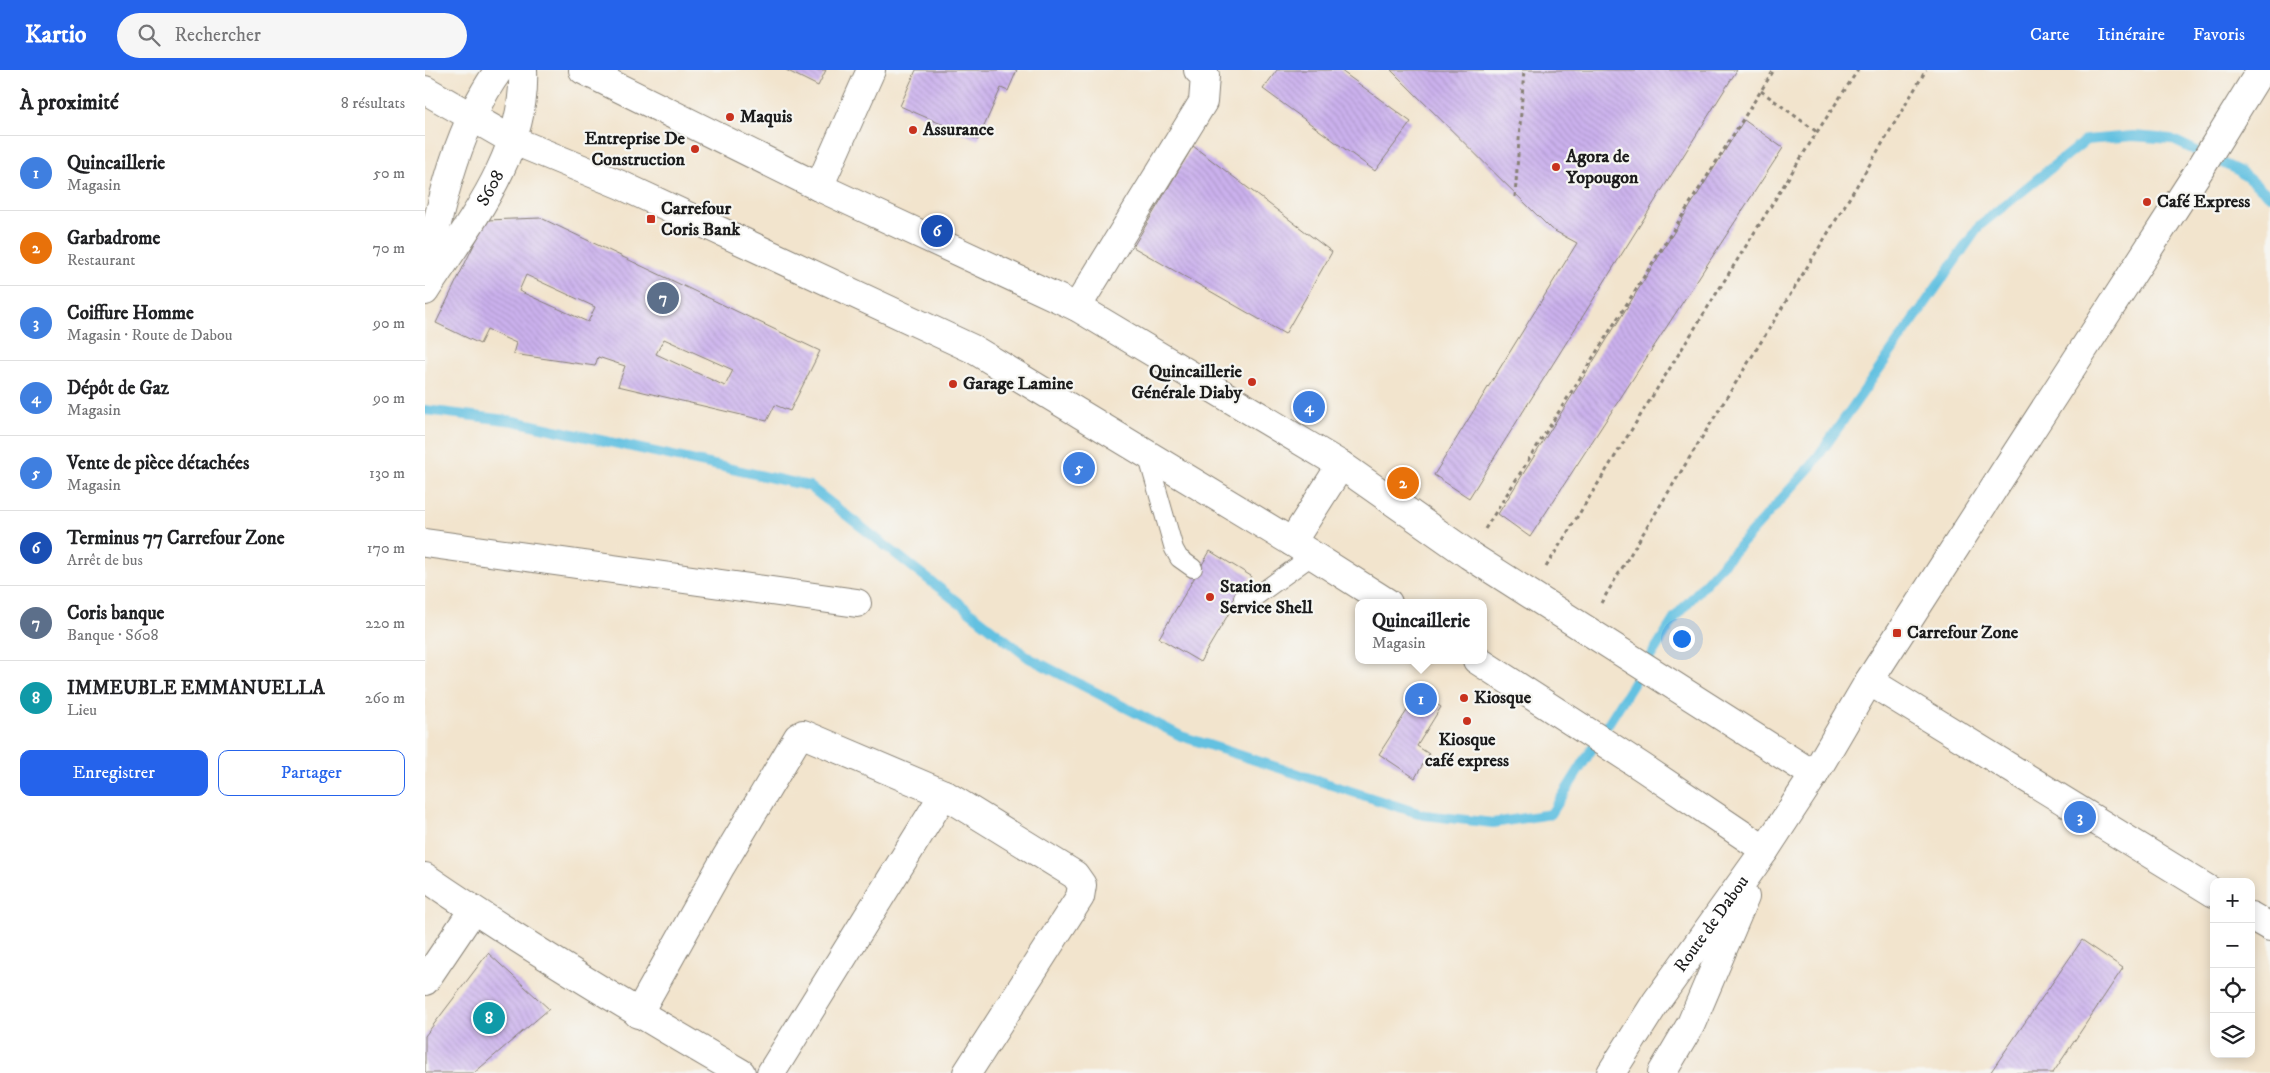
<!DOCTYPE html>
<html lang="fr">
<meta charset="utf-8">
<style>
body{margin:0;font-family:"IM FELL DW Pica",serif;background:#f6f6f6;color:#202124}
.controls{position:absolute;right:15px;bottom:15px;display:grid;overflow:hidden;border-radius:10px;box-shadow:0 2px 12px #0003}
.controls button{width:45px;height:45px;display:grid;place-items:center;padding:0;border:0;border-bottom:1px solid #e0e0e0;background:#fff;color:#202124;font:25px sans-serif}
.you{position:absolute;left:1256px;top:568px;width:18px;height:18px;margin:-12px;border:4px solid #fff;border-radius:50%;background:#1a73e8;box-shadow:0 0 0 8px #1a73e833}
.badge{display:grid;place-items:center;width:32px;height:32px;border-radius:50%;background:#2563eb;color:#fff;font-size:16px;font-weight:700}
.pin{position:absolute;translate:-50% -50%;border:2px solid #fff;box-shadow:0 1px 5px #0006}
.popup{position:absolute;left:930px;top:529px;width:132px;height:65px;box-sizing:border-box;display:grid;place-content:center;border-radius:10px;background:#fff;filter:drop-shadow(0 1px 4px #0005);font-size:16px;white-space:nowrap;color:#757577}
.popup b{font-size:19px;color:#202124}
.popup::after{content:'';position:absolute;left:50%;top:100%;margin-left:-10px;border:10px solid transparent;border-top-color:#fff}
.list{margin:0;padding:0;list-style:none}
h2{display:flex;justify-content:space-between;align-items:center;height:65px;margin:0;padding:0 20px;font-size:21px}
h2 small{font-size:16px;font-weight:400;color:#757577}
.list li{display:grid;grid-template-columns:32px 1fr auto;gap:15px;align-items:center;box-sizing:border-box;height:75px;padding:0 20px;border-top:1px solid #e0e0e0}
.list b{display:block;font-size:19px;white-space:nowrap}
.list p{margin:0;font-size:16px;white-space:nowrap;color:#757577}
.list em{font-size:16px;font-style:normal;color:#757577}
.actions{display:flex;gap:10px;padding:15px 20px}
.actions a{flex:1;padding:11px 0;border:1px solid #2563eb;border-radius:10px;text-align:center;font-size:18px;color:#2563eb}
.actions .main{background:#2563eb;color:#fff}
.icon{flex:none;width:28px;height:28px;fill:none;stroke:currentColor;stroke-width:2;stroke-linecap:round;stroke-linejoin:round}
.map{position:relative;flex:none;width:1845px;height:1003px;overflow:hidden}
header{display:flex;align-items:center;gap:30px;box-sizing:border-box;height:70px;padding:0 25px;background:#2563eb;color:#fff}
header strong{font-size:24px}
nav{display:flex;gap:28px;margin-inline-start:auto;font-size:18px}
.search{width:350px;height:45px;background:#f6f6f6;display:flex;align-items:center;gap:12px;box-sizing:border-box;padding:0 18px;border-radius:28px;color:#757577;font-size:19px}
main{display:flex}
aside{flex:1;background:#fff}
.map>svg:first-child{display:block}
.lines{fill:none;stroke-linecap:round;stroke-linejoin:round}
.stream{stroke:#63c1e1;stroke-width:10}
.building{fill:url(#building-back-hatch);fill-rule:evenodd}
.service-casing{stroke:#878074;stroke-width:20}
.minor-casing{stroke:#878074;stroke-width:30}
.tertiary-casing{stroke:#878074;stroke-width:30}
.primary-casing{stroke:#878074;stroke-width:30}
.path{stroke:#878074;stroke-width:3;stroke-dasharray:4 4;stroke-linecap:butt}
.service{stroke:#fff;stroke-width:18}
.minor{stroke:#fff;stroke-width:28}
.tertiary{stroke:#fff;stroke-width:28}
.primary{stroke:#fff;stroke-width:28}
.poi-dot{fill:#c8321e;stroke:#f6f6f2;stroke-width:2}
.labels{text-anchor:middle;dominant-baseline:central;stroke-width:4.5;stroke-linejoin:round;paint-order:stroke}
.poi-label{font-size:18px;font-weight:bold;fill:#1c1c1c;stroke:#f6f6f2;text-anchor:start}
.street-label{font-size:18px;fill:#1c1c1c;stroke:#f6f6f2}
</style>
<header>
<strong>Kartio</strong>
<div class="search"><svg class="icon" aria-label="search" viewBox="0 0 24 24"><circle cx="10" cy="10" r="6"/><path d="M15 15l6 6"/></svg>Rechercher</div>
<nav><a>Carte</a><a>Itinéraire</a><a>Favoris</a></nav>
</header>
<main>
<aside>
<h2>À proximité<small>8 résultats</small></h2>
<ul class="list">
<li><span class="badge" style="background:#3f7fe0">1</span><div><b>Quincaillerie</b><p>Magasin</p></div><em>50 m</em></li>
<li><span class="badge" style="background:#e8710a">2</span><div><b>Garbadrome</b><p>Restaurant</p></div><em>70 m</em></li>
<li><span class="badge" style="background:#3f7fe0">3</span><div><b>Coiffure Homme</b><p>Magasin · Route de Dabou</p></div><em>90 m</em></li>
<li><span class="badge" style="background:#3f7fe0">4</span><div><b>Dépôt de Gaz</b><p>Magasin</p></div><em>90 m</em></li>
<li><span class="badge" style="background:#3f7fe0">5</span><div><b>Vente de pièce détachées</b><p>Magasin</p></div><em>130 m</em></li>
<li><span class="badge" style="background:#1a4fb4">6</span><div><b>Terminus 77 Carrefour Zone</b><p>Arrêt de bus</p></div><em>170 m</em></li>
<li><span class="badge" style="background:#5c6f8a">7</span><div><b>Coris banque</b><p>Banque · S608</p></div><em>220 m</em></li>
<li><span class="badge" style="background:#0f9aa8">8</span><div><b>IMMEUBLE EMMANUELLA</b><p>Lieu</p></div><em>260 m</em></li>
</ul>
<div class="actions"><a class="main">Enregistrer</a><a>Partager</a></div>
</aside>
<div class="map">
<svg width="1845" height="1003" viewBox="0 0 1845 1003">
<defs>
<pattern id="building-back-hatch" width="6" height="6" patternUnits="userSpaceOnUse" patternTransform="scale(1.25)"><rect width="6" height="6" fill="#cbb1ed"/><path d="M-1 5l2 2M0 0l6 6M5-1l2 2" fill="none" stroke="#ae98cb"/></pattern>
</defs>
<rect width="100%" height="100%" fill="#f6f6f2"/>
<filter id="ink" filterUnits="userSpaceOnUse"><feTurbulence type="fractalNoise" baseFrequency=".02" numOctaves="2"/><feDisplacementMap in="SourceGraphic" scale="10" xChannelSelector="R" yChannelSelector="G"/><feConvolveMatrix kernelMatrix="1 2 1 2 8 2 1 2 1" color-interpolation-filters="sRGB"/></filter>
<filter id="wash" filterUnits="userSpaceOnUse"><feTurbulence type="fractalNoise" baseFrequency=".0096" numOctaves="4" result="noise"/><feDisplacementMap in="SourceGraphic" scale="20" xChannelSelector="R" yChannelSelector="G"/><feGaussianBlur stdDeviation="1.12" result="paint"/><feColorMatrix in="noise" values="0 0 0 0 0 0 0 0 0 0 0 0 0 0 0 0 0 1.4 0 .05"/><feComposite in="paint" operator="in"/></filter>
<g filter="url(#wash)">
<rect width="100%" height="100%" fill="#f2e4cd"/>
<g class="lines">
<polyline class="stream" points="0,340 89,351 384,416 604,588 756,666 999,745 1068,753 1126,744 1251,546 1387,395 1555,155 1661,70 1708,66 1746,69 1814,101 1845,126"/>
</g>
<g id="blocks">
<g class="building">
<polygon points="361,0 401,0 393,16"/>
<polygon points="491,0 592,0 583,21 576,18 553,70 475,36"/>
<polygon points="852,0 915,0 986,52 950,101 838,19"/>
<polygon points="966,0 1312,0 1044,428 1009,405 1152,173 1126,159"/>
<polygon points="1319,50 1358,78 1105,467 1073,444"/>
<polygon points="768,76 907,182 860,264 708,177"/>
<path d="M116,148L395,281L365,341L350,335L342,351L193,316L200,296L173,287L170,296L88,284L91,273L62,260L55,274L11,253L61,150ZM101,205L170,237L163,252L94,221ZM239,269L308,300L300,316L231,284Z"/>
<polygon points="785,481 826,506 775,592 734,568"/>
<polygon points="994,622 1016,637 992,676 1004,684 990,708 954,684"/>
<polygon points="1657,870 1698,898 1628,1003 1565,1003"/>
<polygon points="63,883 124,939 49,1003 2,1003 0,1001 0,966"/>
</g>
</g>
</g>
<g filter="url(#ink)">
<use href="#blocks" fill-opacity="0" stroke="#878074" stroke-width="1"/>
<g class="lines">
<g class="service-casing">
<g id="service">
<polyline points="722,384 749,479 754,488 768,498"/>
<polyline points="818,528 826,529 834,524 888,485"/>
</g>
</g>
<g class="minor-casing">
<g id="minor">
<polyline points="394,117 446,0"/>
<polyline points="652,237 778,32 780,6 773,0"/>
<polyline points="0,473 432,533"/>
<polyline points="1444,611 1789,823"/>
<path d="M0,807C102,877 209,941 316,1003"/>
<polyline points="1826,846 1845,857"/>
<polyline points="0,911 48,840"/>
<polyline points="213,944 296,796 373,667 378,664 519,724 650,805 657,815 655,827 542,1003"/>
<polyline points="346,1003 519,724"/>
</g>
</g>
<g class="tertiary-casing">
<g id="tertiary">
<path d="M0,205C16,135 31,59 74,0"/>
<path id="s1" d="M0,221C43,155 102,83 98,0"/>
<path id="s2" d="M1186,1003L1231,932L1340,780L1389,705L1444,611L1775,99L1836,0"/>
<polyline points="1237,1003 1266,954 1320,827"/>
</g>
</g>
<g class="primary-casing">
<g id="primary">
<polyline points="158,0 394,117 652,237 916,395 1044,485 1389,705"/>
<polyline points="0,20 87,70 196,115 548,279 867,472 963,533"/>
<polyline points="867,472 916,395"/>
<polyline points="1052,590 1217,697 1340,780"/>
</g>
</g>
<g class="path">
<polyline points="1336,21 1392,62"/>
<polyline points="1090,127 1099,0"/>
<polyline points="1060,459 1349,0"/>
<polyline points="1121,497 1392,62 1433,0"/>
<path d="M1176,533C1283,355 1395,180 1501,0"/>
</g>
<use href="#service" class="service"/>
<use href="#minor" class="minor"/>
<use href="#tertiary" class="tertiary"/>
<use href="#primary" class="primary"/>
</g>
</g>
<g class="poi-dot">
<circle cx="305" cy="47" r="5"/>
<circle cx="488" cy="60" r="5"/>
<circle cx="270" cy="79" r="5"/>
<circle cx="1131" cy="97" r="5"/>
<circle cx="1722" cy="132" r="5"/>
<rect x="221" y="144" width="10" height="10" rx="2.5"/>
<circle cx="827" cy="312" r="5"/>
<circle cx="528" cy="314" r="5"/>
<circle cx="785" cy="527" r="5"/>
<rect x="1467" y="558" width="10" height="10" rx="2.5"/>
<circle cx="1039" cy="628" r="5"/>
<circle cx="1042" cy="651" r="5"/>
</g>
<g class="labels">
<g class="poi-label">
<text x="315" y="47">Maquis</text>
<text x="498" y="60">Assurance</text>
<text x="260" y="69" text-anchor="end">Entreprise De<tspan x="260" dy="21">Construction</tspan></text>
<text x="1141" y="87">Agora de<tspan x="1141" dy="21">Yopougon</tspan></text>
<text x="1732" y="132">Café Express</text>
<text x="236" y="139">Carrefour<tspan x="236" dy="21">Coris Bank</tspan></text>
<text x="817" y="302" text-anchor="end">Quincaillerie<tspan x="817" dy="21">Générale Diaby</tspan></text>
<text x="538" y="314">Garage Lamine</text>
<text x="795" y="517">Station<tspan x="795" dy="21">Service Shell</tspan></text>
<text x="1482" y="563">Carrefour Zone</text>
<text x="1049" y="628">Kiosque</text>
<text x="1042" y="670" text-anchor="middle">Kiosque<tspan x="1042" dy="21">café express</tspan></text>
</g>
<g class="street-label">
<text stroke="none"><textPath href="#s1" startOffset="122">S608</textPath></text>
<text stroke="none"><textPath href="#s2" startOffset="180">Route de Dabou</textPath></text>
</g>
</g>
</svg>
<div class="controls">
<button>+</button>
<button>−</button>
<button><svg class="icon" aria-label="locate" viewBox="0 0 24 24"><circle cx="12" cy="12" r="6"/><path d="M12 2v4M12 18v4M2 12h4M18 12h4"/></svg></button>
<button><svg class="icon" aria-label="layers" viewBox="0 0 24 24"><path d="M12 4l9 5-9 5-9-5zM3 14l9 5 9-5"/></svg></button>
</div>
<div class="you"></div>
<div class="pin badge" style="left:996px;top:629px;background:#3f7fe0">1</div>
<div class="popup"><b>Quincaillerie</b>Magasin</div>
<div class="pin badge" style="left:978px;top:413px;background:#e8710a">2</div>
<div class="pin badge" style="left:1655px;top:747px;background:#3f7fe0">3</div>
<div class="pin badge" style="left:884px;top:337px;background:#3f7fe0">4</div>
<div class="pin badge" style="left:654px;top:398px;background:#3f7fe0">5</div>
<div class="pin badge" style="left:512px;top:161px;background:#1a4fb4">6</div>
<div class="pin badge" style="left:238px;top:228px;background:#5c6f8a">7</div>
<div class="pin badge" style="left:64px;top:948px;background:#0f9aa8">8</div>
</div>
</main>
